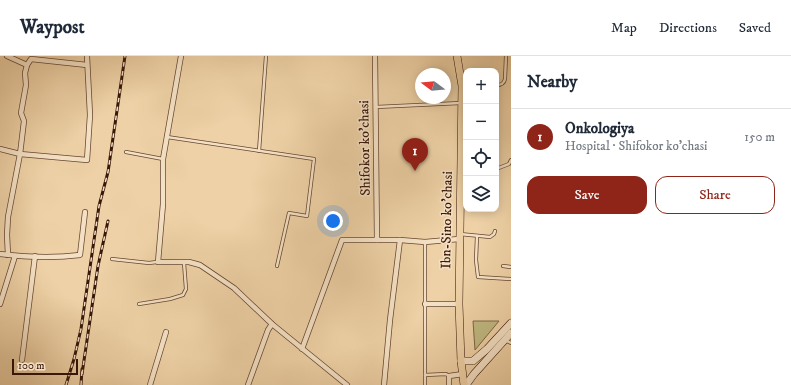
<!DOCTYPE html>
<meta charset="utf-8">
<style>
body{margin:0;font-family:"IM FELL DW Pica",serif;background:#f2f2f3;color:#1f2937}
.controls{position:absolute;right:12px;top:12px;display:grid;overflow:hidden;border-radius:8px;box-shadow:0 2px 10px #0003}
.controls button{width:36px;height:36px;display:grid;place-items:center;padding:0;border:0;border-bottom:1px solid #e0e1e3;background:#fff;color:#1f2937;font:20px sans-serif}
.compass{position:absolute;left:415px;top:12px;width:36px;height:36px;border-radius:50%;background:#fff;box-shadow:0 2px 10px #0003;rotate:286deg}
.scale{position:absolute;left:12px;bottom:10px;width:66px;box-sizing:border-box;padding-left:4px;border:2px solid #391709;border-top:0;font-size:11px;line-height:14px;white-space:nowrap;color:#391709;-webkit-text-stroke:3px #f4e1c5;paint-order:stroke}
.you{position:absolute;left:333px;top:165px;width:14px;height:14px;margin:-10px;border:3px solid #fff;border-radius:50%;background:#1a73e8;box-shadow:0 0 0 6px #1a73e833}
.badge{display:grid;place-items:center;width:26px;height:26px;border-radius:50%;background:#8f2418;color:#fff;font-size:13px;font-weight:700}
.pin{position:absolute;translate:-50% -33px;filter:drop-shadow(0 1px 2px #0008)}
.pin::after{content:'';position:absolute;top:21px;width:14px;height:12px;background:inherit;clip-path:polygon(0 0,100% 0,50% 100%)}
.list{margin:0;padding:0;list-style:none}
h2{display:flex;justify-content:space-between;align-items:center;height:52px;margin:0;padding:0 16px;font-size:17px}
h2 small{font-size:13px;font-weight:400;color:#747a83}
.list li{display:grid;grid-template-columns:26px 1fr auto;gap:12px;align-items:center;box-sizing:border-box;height:56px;padding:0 16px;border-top:1px solid #e0e1e3}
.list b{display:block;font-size:15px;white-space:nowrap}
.list p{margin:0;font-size:13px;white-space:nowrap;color:#747a83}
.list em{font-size:13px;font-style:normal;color:#747a83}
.actions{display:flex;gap:8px;padding:12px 16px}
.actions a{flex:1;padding:9px 0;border:1px solid #8f2418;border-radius:12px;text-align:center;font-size:14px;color:#8f2418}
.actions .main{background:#8f2418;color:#fff}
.icon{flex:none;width:22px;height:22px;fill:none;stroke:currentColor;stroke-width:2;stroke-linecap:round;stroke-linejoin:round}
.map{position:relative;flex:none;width:511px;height:329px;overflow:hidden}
header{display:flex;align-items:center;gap:24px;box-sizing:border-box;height:56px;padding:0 20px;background:#fff;border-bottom:1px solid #e0e1e3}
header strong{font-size:19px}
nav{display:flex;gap:22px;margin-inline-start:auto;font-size:14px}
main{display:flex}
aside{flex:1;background:#fff}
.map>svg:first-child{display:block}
.grass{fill:#c0b982;stroke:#7c6846}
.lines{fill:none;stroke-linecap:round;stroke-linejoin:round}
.lane-casing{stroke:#664630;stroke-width:4}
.street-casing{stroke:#664630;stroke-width:6}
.secondary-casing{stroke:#391709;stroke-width:8}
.primary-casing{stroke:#391709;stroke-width:8}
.lane{stroke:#f4e1c5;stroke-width:2.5}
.street{stroke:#f4e1c5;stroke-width:4.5}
.secondary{stroke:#f4e1c5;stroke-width:7}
.primary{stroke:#eed1a6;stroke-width:7}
.rail-casing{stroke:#391709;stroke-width:3}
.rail{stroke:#f4e1c5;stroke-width:1.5;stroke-dasharray:4.5;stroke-linecap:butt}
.labels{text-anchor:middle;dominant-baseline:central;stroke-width:3;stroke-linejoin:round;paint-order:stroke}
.street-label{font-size:14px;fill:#391709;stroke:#f4e1c5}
</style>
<header>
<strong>Waypost</strong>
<nav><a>Map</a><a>Directions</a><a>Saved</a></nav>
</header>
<main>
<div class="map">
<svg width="511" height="329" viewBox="0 0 511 329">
<rect width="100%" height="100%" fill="#eed1a6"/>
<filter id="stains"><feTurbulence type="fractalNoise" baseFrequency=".005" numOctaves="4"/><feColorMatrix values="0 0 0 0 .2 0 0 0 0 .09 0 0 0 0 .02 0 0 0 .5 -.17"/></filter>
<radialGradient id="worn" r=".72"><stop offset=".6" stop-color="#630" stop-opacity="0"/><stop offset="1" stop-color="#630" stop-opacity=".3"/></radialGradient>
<polygon class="grass" points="473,265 499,265 475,294"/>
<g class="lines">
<g class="lane-casing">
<g id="lane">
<path d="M496,29C501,29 504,28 505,23L506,0"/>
<polyline points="376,51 461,47"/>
<polyline points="167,81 314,103 307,160 289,157 277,210"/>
<polyline points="259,95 266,0"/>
<polyline points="126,96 163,103"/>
<polyline points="496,113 509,108 511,104"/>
<polyline points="460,178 490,181 494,178 495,175"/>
<polyline points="477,180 476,204 478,221 511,223"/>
<polyline points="425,186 425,329"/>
<polyline points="112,203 149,207 157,206"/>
<polyline points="503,210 511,211"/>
<polyline points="139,248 170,243 183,239 186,233 184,207"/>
<polyline points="505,284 511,287"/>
<polyline points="425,319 446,318 449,320"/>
</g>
</g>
<g class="street-casing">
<g id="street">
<polyline points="7,0 27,9"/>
<polyline points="181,0 163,103 163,148 158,206 189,206 200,209 234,232 272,268 347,329"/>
<polyline points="375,0 377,184"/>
<polyline points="0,93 20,98 24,65 21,57 26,29 25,17 27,9 31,3 87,9"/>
<path d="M0,198C25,201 55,202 80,199L85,156"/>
<polyline points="8,199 7,179 8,161 20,98 87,104 90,59 87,0"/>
<polyline points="0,248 15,200"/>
<polyline points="425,248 459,248"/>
<polyline points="302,293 342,184 400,184 425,186 459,183"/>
<polyline points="22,304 35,200"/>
<polyline points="150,329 166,276"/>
<polyline points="248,329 268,274 272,268"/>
<polyline points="384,329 390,264 400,184"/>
<polyline points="449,329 449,320 463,318"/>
</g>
</g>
<g class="secondary-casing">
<g id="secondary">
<polyline points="461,305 473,305 487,293 511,267"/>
<polyline points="466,329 474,318 511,277"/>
</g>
</g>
<g class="primary-casing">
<polyline id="primary" points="457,0 462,30 459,248 461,305 464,329"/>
</g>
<use href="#lane" class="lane"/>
<use href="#street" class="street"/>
<use href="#secondary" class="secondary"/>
<use href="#primary" class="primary"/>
<g class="rail-casing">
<g id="rail">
<polyline points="82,318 98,210 108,165"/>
<polyline points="66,329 74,303 81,273 99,150 108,116 125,0"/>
<polyline points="81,329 82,313"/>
</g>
</g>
<use href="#rail" class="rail"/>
</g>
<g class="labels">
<g class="street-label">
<text transform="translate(365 92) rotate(-91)">Shifokor ko'chasi</text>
<text transform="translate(447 164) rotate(-89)">Ibn-Sino ko'chasi</text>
</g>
</g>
<rect width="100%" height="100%" filter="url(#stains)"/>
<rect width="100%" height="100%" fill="url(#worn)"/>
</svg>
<div class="controls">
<button>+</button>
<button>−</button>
<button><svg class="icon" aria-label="locate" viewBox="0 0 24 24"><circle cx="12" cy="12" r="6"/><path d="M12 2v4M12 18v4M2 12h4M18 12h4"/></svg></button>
<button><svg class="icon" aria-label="layers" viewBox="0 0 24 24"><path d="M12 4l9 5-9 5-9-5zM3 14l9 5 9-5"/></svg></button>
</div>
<svg class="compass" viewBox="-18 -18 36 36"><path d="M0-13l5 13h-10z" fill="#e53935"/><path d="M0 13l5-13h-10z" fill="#747a83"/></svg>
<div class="scale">100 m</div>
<div class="you"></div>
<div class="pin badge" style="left:415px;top:115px">1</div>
</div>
<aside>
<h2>Nearby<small></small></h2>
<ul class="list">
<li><span class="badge">1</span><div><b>Onkologiya</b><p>Hospital · Shifokor ko'chasi</p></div><em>150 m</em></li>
</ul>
<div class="actions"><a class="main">Save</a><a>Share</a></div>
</aside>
</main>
